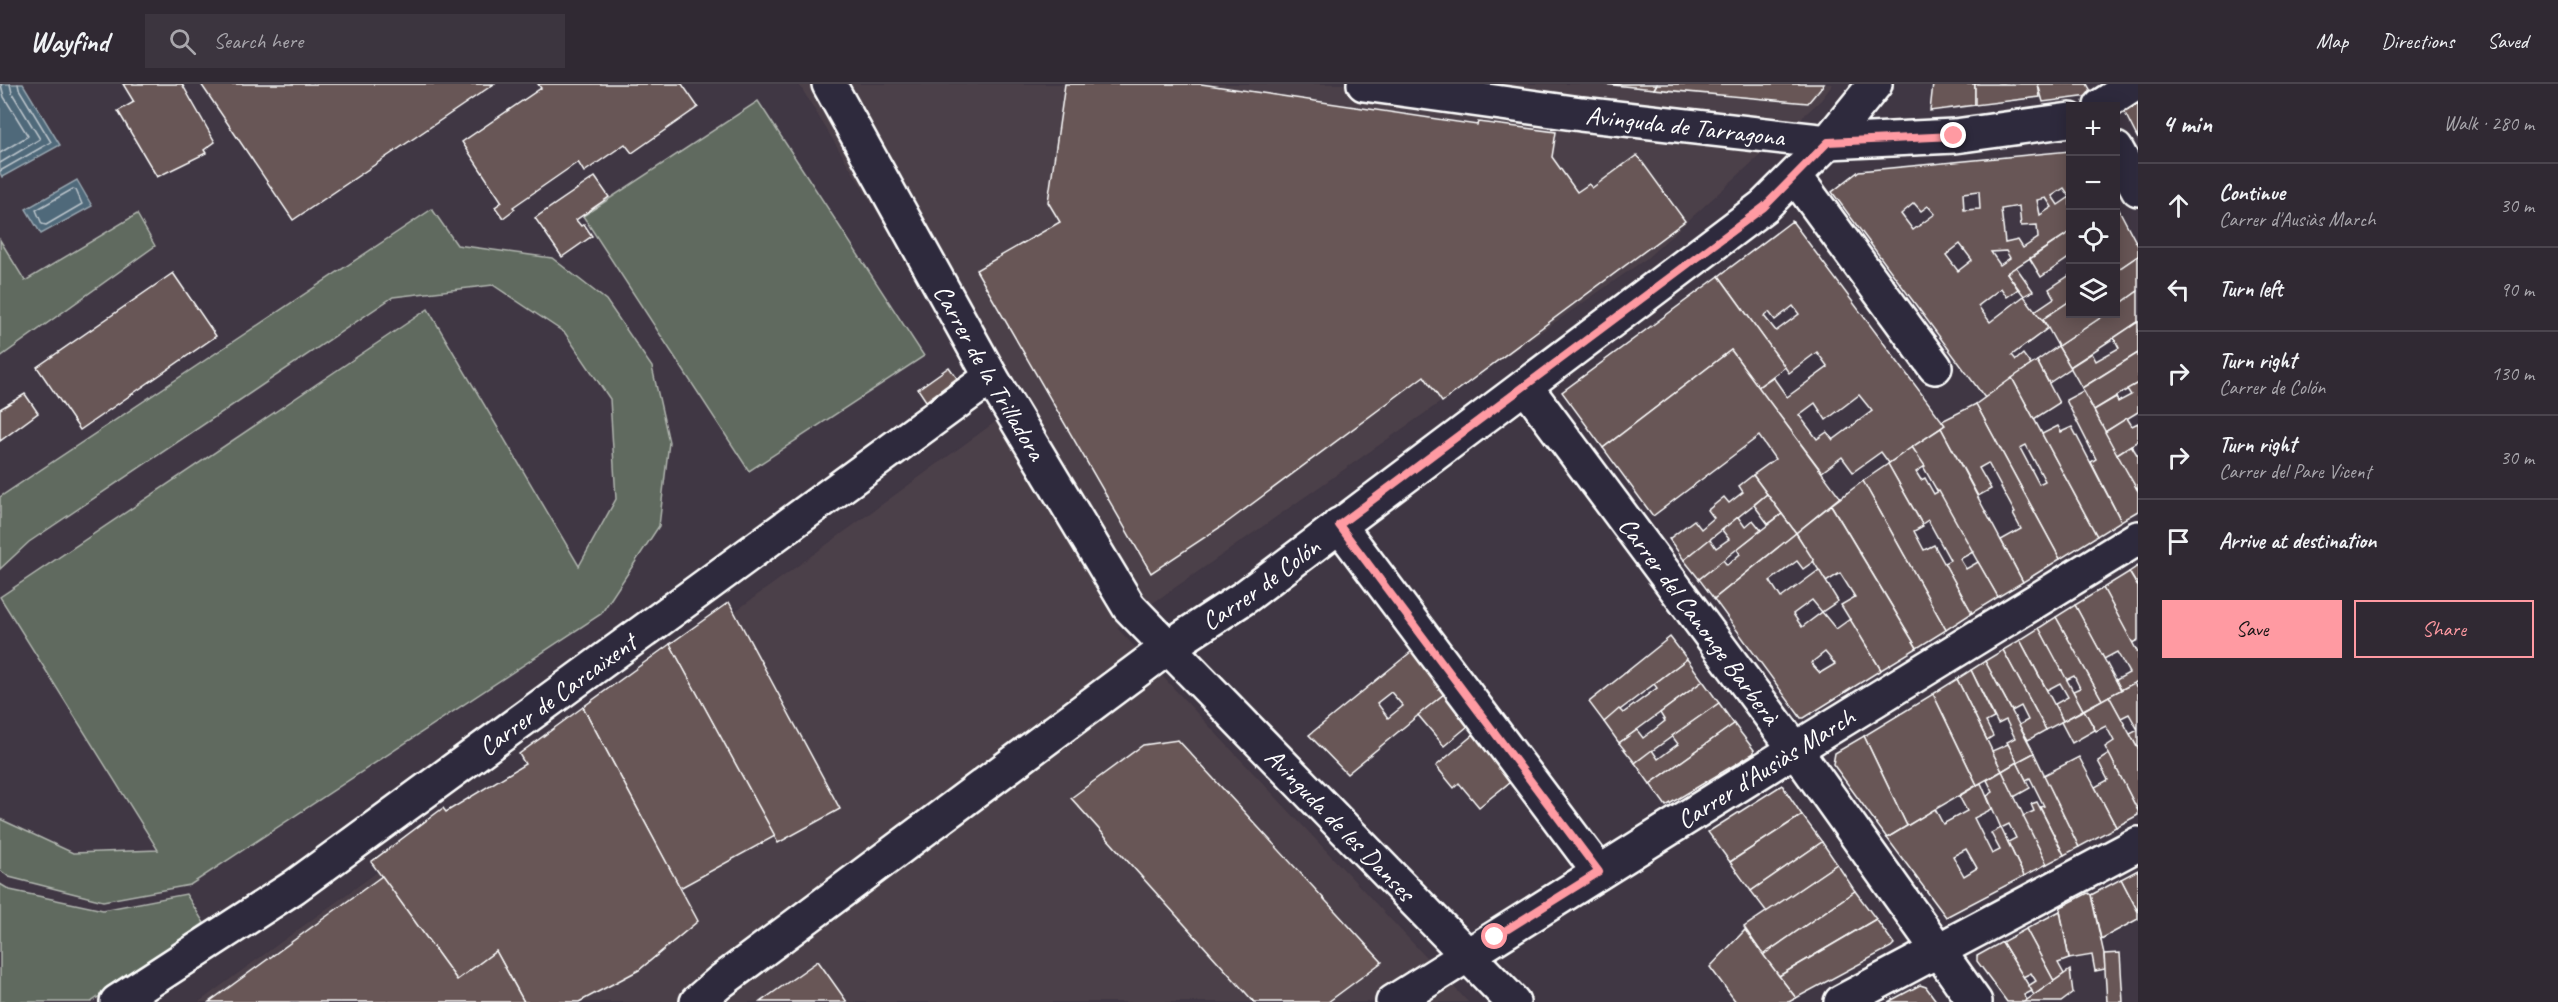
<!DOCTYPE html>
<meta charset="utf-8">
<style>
body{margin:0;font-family:Caveat,sans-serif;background:#3c353f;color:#f1f3f6}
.controls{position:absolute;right:18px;top:18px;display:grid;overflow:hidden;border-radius:0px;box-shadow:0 3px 15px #0003}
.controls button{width:54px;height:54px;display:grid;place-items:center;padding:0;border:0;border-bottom:2px solid #4b454e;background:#302933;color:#f1f3f6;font:30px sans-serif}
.stop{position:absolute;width:18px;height:18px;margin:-14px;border:4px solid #ff9aa2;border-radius:50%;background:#fff}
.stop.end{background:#ff9aa2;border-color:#fff;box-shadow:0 2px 6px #0008}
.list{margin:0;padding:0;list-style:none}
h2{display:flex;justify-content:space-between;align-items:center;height:78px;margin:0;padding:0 24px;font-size:26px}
h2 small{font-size:20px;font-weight:400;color:#a8a6ac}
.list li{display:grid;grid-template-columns:39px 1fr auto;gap:18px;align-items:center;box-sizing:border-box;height:84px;padding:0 24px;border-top:2px solid #4b454e}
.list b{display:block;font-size:22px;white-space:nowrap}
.list p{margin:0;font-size:20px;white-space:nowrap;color:#a8a6ac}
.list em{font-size:20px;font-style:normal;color:#a8a6ac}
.actions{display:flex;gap:12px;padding:18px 24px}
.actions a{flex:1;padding:14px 0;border:2px solid #ff9aa2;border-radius:0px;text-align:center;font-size:21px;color:#ff9aa2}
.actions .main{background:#ff9aa2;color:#111}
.icon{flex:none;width:33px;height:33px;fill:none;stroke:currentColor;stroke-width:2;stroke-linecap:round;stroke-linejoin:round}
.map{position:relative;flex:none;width:2138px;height:918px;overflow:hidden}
header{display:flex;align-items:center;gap:36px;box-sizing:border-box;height:84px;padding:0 30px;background:#302933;border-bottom:2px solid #4b454e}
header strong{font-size:28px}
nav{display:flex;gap:33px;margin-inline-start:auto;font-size:21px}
.search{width:420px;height:54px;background:#3c353f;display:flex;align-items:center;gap:15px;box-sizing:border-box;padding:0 21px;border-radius:0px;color:#a8a6ac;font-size:22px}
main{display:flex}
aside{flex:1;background:#302933}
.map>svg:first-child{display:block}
.built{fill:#4c4049}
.green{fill:#606b5f;stroke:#b0b5af;stroke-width:1.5}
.water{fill:#50697a;stroke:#96a5af;stroke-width:1.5}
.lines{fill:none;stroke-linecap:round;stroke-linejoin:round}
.shore{stroke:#b9c3ca;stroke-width:1.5}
.building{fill:#685656;stroke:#fff;stroke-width:1.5;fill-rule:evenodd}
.minor-casing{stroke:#fff;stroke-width:38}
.minor{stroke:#2f2a3d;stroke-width:33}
.route{stroke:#ff9aa2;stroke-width:8}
.labels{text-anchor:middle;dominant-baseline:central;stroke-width:4.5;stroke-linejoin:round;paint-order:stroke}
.street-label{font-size:26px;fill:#fff;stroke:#2f2a3d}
</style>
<header>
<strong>Wayfind</strong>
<div class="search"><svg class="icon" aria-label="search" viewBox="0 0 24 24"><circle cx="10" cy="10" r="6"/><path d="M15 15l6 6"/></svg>Search here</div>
<nav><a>Map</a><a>Directions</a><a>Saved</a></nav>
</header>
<main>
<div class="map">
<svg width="2138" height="918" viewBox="0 0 2138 918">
<rect width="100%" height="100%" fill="#403744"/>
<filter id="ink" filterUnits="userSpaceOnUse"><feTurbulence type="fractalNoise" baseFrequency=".0167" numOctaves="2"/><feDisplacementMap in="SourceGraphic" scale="12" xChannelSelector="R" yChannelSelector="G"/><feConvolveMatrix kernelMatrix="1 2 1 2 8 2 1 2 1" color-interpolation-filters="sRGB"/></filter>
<g filter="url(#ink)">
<polygon class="built" points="799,0 1833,0 1821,16 1647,174 1117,544 1468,918 199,918 1002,333"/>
<g class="green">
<polygon points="758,17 924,272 749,387 583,132"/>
<polygon points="432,125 457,161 552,174 606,216 652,283 669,358 659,442 601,530 190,801 103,817 9,793 0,786 0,735 73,769 158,766 0,513 428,225 579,482 616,415 610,315 565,249 493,201 393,213 29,458 0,485 0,413"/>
<polygon points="137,130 155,162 0,273 0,156 25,197"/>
<polygon points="0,800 10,806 103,826 186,810 204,839 91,918 0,918"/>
</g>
<g class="water">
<polygon points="0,0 23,0 60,61 2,93 0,89"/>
<polygon points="77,96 92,122 41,150 26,125"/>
</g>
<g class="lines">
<g class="shore">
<polyline points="0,69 28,52 4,13 1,0"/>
<polyline points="0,79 40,55 12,9 10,0"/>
<polyline points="0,87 51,58 19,5 18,0"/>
<polygon points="73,105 76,106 82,120 46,141 42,140 36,126"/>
</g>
</g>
<g class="building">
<polygon points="123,0 182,0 215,58 204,66 206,69 157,93 118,27 134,18"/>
<polygon points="201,0 494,0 293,136"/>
<polygon points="538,0 682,0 698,23 632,69 625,60 584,88 578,78 513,123 515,125 503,134 495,123 502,118 462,58 541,4"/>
<polygon points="1065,0 1201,0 1477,41 1478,38 1556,48 1552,73 1577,108 1589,100 1592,104 1637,71 1685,137 1442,318 1424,292 1225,440 1151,489 976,186 1060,138 1048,118"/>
<polygon points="1602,0 1657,0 1654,5"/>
<polygon points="1657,0 1824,0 1808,19 1654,5"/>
<polygon points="1933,0 1975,0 1975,21 1930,27"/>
<polygon points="1975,0 2038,0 2040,13 1975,21"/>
<polygon points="2038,0 2087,0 2091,7 2089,7 2089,12 2043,18"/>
<polygon points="2138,18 2138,55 2124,27"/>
<path d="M2070,67V113L2064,104L2052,112L2058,121L2070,113V148L2007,189L2018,205L2007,213L2001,204L1978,222L1990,238L2024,212L2048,244L2012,271L2016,276L2023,270L2031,281L1985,314L1832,108L1859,87ZM1979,107L1980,125L1964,126L1963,109ZM2046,114L2052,123L2040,131L2037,116ZM1914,119L1921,127L1928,122L1935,130L1913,146L1901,130ZM2019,122L2021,142L2037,141L2038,154L2023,164L2018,156L2005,159L2001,125ZM1960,160L1972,176L1958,187L1946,171ZM2006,167L2010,174L2000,181L1991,168Z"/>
<polygon points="595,93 609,113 576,136 581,142 584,140 592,152 562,173 535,134"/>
<polygon points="2116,120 2138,162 2138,172 2116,187"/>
<path d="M1792,137L1945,341L1889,379L1881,368L1853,388L1842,373L1822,388L1758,303L1773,293L1787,313L1828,283L1817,268L1789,289L1719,192ZM1793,222L1799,230L1776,247L1764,232L1769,228L1775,236ZM1859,311L1872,327L1833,356L1827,348L1817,355L1799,331L1815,319L1826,336Z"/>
<polygon points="2070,148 2070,173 2041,193 2030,175"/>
<polygon points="2138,172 2138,207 2116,223 2116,187"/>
<polygon points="2016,183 2033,207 2024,212 2007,189"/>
<polygon points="173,189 216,252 80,346 37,283"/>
<polygon points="2070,191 2070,217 2042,236 2035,227 2054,214 2049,205"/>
<polygon points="1719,192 1785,283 1758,303 1731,266 1603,364 1562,308"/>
<polygon points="2138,207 2138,238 2070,283 2058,262 2106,230 2116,230 2116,223"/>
<polygon points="2070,217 2070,230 2106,230 2058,262 2043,235"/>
<polygon points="2138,238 2138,269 2082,304 2070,283 2092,269 2096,277 2119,264 2114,254"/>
<polygon points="2058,262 2071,284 2049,299 2037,277"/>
<polygon points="1731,266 1840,413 1796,449 1753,391 1775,375 1759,352 1653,432 1603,364"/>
<polygon points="2138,269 2138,299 2094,326 2082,304"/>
<polygon points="2037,277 2059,319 2034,335 2012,294"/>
<polygon points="949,283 957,294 926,317 918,305"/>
<path d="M2012,294L2097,452L2060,475L1976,320ZM2026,361L2045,397L2039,400L2020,364Z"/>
<polygon points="2138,299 2138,328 2105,348 2094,326 2116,313 2118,318 2131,311 2127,305"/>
<polygon points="2083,307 2138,407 2138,427 2121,437 2091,378 2096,375 2066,316"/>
<polygon points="25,310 38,329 0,357 0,325"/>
<polygon points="1976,320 2060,475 2023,498 2001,456 2021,445 2013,430 2015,429 1988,379 1979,384 1991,405 1978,412 1941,344 1945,341 1942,337"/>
<polygon points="2127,334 2132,342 2138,339 2138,357 2117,370 2105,348"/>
<polygon points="2058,342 2061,348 2072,343 2121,437 2097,452 2042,350"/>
<polygon points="1941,344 2023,498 1998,513 1912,363"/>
<polygon points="2131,361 2138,372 2138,407 2117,370"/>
<polygon points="1912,363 1925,382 1916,388 1921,396 1925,394 1934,410 1939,407 1973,468 1960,475 1966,485 1978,478 1998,513 1972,529 1944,479 1950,476 1928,436 1922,440 1888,380"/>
<polygon points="1888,380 1923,442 1914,447 1924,466 1934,461 1972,529 1946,546 1863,397"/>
<polygon points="1753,391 1767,410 1684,476 1669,455 1694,436 1701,445 1714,434 1708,426 1724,413 1729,419 1743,408 1739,402"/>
<polygon points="1863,397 1946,546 1917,564 1831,421"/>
<polygon points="1767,410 1782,430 1768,440 1754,421"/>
<polygon points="1831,421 1917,564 1881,586 1841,521 1855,513 1840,489 1826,498 1796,449"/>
<polygon points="1782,430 1796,449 1714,515 1699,495 1723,476 1727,481 1740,470 1737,465"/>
<polygon points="1738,433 1745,443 1753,436 1761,446 1699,495 1684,476 1710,455 1716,464 1729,455 1722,446"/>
<path d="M1796,449L1814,477L1803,485L1797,477L1770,497L1781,514L1819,486L1838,517L1822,528L1836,545L1850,535L1881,586L1804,634H1801L1714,515ZM1812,516L1822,528L1802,543L1793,530ZM1825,568L1835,580L1820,589L1811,579Z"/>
<polygon points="2138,482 2138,503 2129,488"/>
<polygon points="2129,488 2138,503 2138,556 2132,559 2103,504"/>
<polygon points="2103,504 2138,569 2138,597 2121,606 2116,596 2129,589 2117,568 2104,575 2075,521"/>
<polygon points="729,518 840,725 778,759 670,560"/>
<polygon points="2075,521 2121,606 2102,616 2056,533"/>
<polygon points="2056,533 2102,616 2083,626 2073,607 2080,604 2074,592 2066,596 2039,544"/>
<polygon points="2039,544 2083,626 2063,637 2055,620 2068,613 2060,599 2047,606 2020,556"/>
<polygon points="1670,553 1687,575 1604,638 1589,618"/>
<polygon points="2020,556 2063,637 2046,646 2003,566"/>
<polygon points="670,560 775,752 680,804 583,623"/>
<polygon points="2003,566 2046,646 2028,656 2019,641 2028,636 2021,622 2012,627 1985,577"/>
<path d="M1412,567L1444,610L1347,690L1309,651ZM1391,608L1403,622L1388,634L1377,619Z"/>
<polygon points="1687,575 1703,597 1619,659 1604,638 1619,625 1623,629 1657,604 1654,600"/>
<polygon points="1985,577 2034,669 2017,678 2007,658 2015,654 2006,636 1998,640 1971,586"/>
<polygon points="1971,586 1994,634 1986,638 1993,652 1987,656 1957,595"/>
<polygon points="1957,595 2002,687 1977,701 1933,610"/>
<polygon points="1703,597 1719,619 1635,679 1619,659 1637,646 1643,654 1655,645 1665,637 1660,629"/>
<polygon points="2134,599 2138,606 2138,665 2130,650 2138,646 2129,630 2121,634 2109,612"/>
<polygon points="1444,610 1468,642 1444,662 1418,631"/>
<polygon points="1933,610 1977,701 1907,742 1864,652"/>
<polygon points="2109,612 2138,665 2138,727 2105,663 2114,657 2106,642 2096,647 2084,626"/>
<polygon points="1719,619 1734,640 1650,700 1635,679 1652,666 1658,675 1678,660 1672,652"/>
<polygon points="583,623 698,837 639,886 579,918 524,918 496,867 457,896 371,778 443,724 446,728 525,680 519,670"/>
<polygon points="2084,626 2095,646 2072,659 2061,638"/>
<polygon points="1734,640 1754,666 1754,669 1666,722 1650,700"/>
<polygon points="1474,650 1510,692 1508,695 1510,698 1479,723 1459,699 1454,704 1436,682"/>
<polygon points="1864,652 1907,742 1887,754 1833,680 1835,669"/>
<polygon points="1178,656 1382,878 1328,918 1254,918 1071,714 1143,661"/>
<polygon points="2008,660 2017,678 2002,687 1992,667"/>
<polygon points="2034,669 2079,763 2064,771 2040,723 2044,722 2030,694 2026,696 2017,678"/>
<polygon points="2109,670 2138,727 2138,731 2116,743 2095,703 2108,696 2098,677"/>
<polygon points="2079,673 2116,743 2079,763 2044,691"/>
<polygon points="2017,678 2030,704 2014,713 2002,687"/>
<polygon points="2002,687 2047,780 2024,792 2008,758 2016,754 2009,740 2001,744 1987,712 1993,708 1987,696"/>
<path d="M1981,699L1992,725L1974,734L1992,770L2000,766L1991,749L2001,744L2024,792L1946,833L1887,754L1935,725L1943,740L1967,727L1959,712ZM1966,765L1977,784L1964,792L1953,772Z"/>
<polygon points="1782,701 1802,731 1730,778 1708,748"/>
<polygon points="2037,718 2064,771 2047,780 2023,732 2034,727 2031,720"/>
<polygon points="1802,731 1822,758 1751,807 1730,778"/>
<polygon points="1822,758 1837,780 1767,828 1751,807"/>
<polygon points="1837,780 1855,807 1763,871 1744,843"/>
<polygon points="2138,786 2138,828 2121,795"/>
<polygon points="382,792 457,896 496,867 524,918 209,918"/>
<polygon points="2121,795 2138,828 2138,835 2101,855 2091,811"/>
<polygon points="1855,807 1876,835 1779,892 1763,871"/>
<polygon points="2088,809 2091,811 2104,870 2105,885 2095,887 2092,871 2069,875 2060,827 2061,823"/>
<polygon points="2060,827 2069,875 2058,879 2064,890 2054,897 2026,845"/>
<polygon points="1876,835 1894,860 1891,863 1796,914 1779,892"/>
<polygon points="2026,845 2054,897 2034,911 2028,902 2036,897 2031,889 2023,893 2002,858"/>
<polygon points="1745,846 1779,892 1796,914 1789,918 1736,918 1710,883"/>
<polygon points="2002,858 2032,907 2024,911 2027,916 2024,918 2007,918 1977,877 1977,872"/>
<polygon points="2120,869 2123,918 2107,918 2104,870"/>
<polygon points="818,877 847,918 760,918"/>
<polygon points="2070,886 2073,909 2061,918 2024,918"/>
<polygon points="1920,901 1926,903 1937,918 1888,918"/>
</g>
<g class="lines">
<g class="minor-casing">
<g id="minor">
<path id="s1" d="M829,0L991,293L1129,523L1513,918"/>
<path id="s2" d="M1364,0L1581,30L1828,58L1955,52L2070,36"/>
<polyline points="2101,22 2135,0"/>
<polyline points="2116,65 2138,105"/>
<polyline points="1795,92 1935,283"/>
<path id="s3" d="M1526,303L1795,665L1975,918"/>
<polyline points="1339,441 1599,788"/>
<path id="s4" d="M117,918L294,803L991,293"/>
<path id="s5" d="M697,918L720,898L1170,562L1245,513L1764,122L1828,58L1875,0"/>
<path id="s6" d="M1393,918L1815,653L2138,454"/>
<polyline points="1841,918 2138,760"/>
</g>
</g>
<use href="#minor" class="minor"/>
</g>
</g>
<g class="lines" filter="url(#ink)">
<polyline class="route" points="1495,853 1599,788 1339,441 1764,123 1828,58 1954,52"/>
</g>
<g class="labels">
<g class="street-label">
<text stroke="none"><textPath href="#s2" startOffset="324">Avinguda de Tarragona</textPath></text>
<text stroke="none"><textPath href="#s1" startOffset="330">Carrer de la Trilladora</textPath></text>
<text stroke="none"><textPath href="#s5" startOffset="702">Carrer de Colón</textPath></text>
<text stroke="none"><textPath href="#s3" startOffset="291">Carrer del Canonge Barberà</textPath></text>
<text stroke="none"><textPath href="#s4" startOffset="537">Carrer de Carcaixent</textPath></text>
<text stroke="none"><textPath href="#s6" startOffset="440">Carrer d'Ausiàs March</textPath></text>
<text stroke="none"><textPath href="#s1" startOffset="906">Avinguda de les Danses</textPath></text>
</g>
</g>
</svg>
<div class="controls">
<button>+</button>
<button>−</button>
<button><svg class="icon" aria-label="locate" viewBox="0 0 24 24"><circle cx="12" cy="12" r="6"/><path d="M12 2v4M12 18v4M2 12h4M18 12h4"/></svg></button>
<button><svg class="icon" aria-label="layers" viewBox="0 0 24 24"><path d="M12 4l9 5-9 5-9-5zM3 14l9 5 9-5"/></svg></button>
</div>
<div class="stop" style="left:1495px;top:853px"></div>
<div class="stop end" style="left:1954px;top:52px"></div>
</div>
<aside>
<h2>4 min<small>Walk · 280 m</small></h2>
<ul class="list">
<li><svg class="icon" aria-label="ahead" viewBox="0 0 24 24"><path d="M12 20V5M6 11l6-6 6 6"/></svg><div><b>Continue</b><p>Carrer d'Ausiàs March</p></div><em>30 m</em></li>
<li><svg class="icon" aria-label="left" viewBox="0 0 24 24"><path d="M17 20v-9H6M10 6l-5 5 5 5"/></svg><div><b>Turn left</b></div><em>90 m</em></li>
<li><svg class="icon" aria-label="right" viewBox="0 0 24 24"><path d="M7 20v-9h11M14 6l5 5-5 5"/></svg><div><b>Turn right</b><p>Carrer de Colón</p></div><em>130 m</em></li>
<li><svg class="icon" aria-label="right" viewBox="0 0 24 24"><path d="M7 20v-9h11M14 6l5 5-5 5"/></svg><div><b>Turn right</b><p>Carrer del Pare Vicent</p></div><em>30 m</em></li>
<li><svg class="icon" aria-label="arrive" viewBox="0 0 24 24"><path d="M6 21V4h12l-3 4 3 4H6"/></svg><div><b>Arrive at destination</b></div></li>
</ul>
<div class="actions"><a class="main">Save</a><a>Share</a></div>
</aside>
</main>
